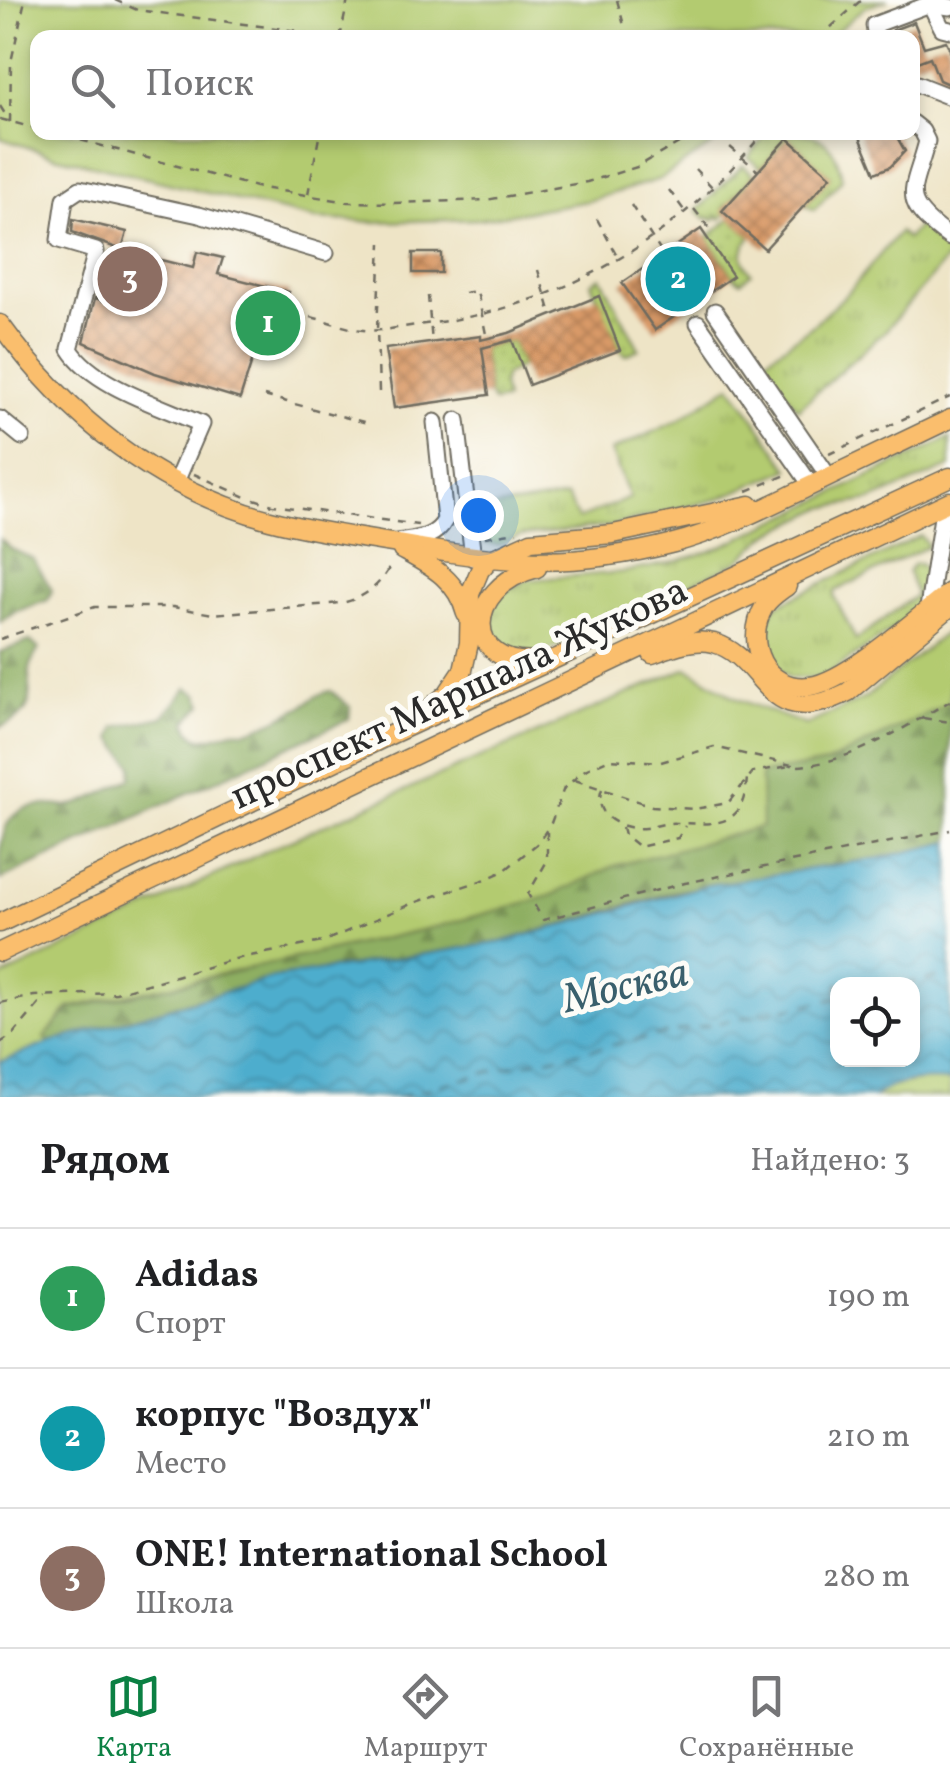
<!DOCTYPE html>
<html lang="ru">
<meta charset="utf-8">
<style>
body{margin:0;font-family:Vollkorn,serif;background:#f6f6f6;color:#202124}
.controls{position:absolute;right:30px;bottom:30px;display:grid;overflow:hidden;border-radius:20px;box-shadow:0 5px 15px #0003}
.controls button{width:90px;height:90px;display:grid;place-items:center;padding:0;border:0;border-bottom:2px solid #e0e0e0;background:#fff;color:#202124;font:50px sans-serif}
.you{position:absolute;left:478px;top:515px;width:35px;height:35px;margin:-25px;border:8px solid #fff;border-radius:50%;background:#1a73e8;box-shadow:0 0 0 15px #1a73e833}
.badge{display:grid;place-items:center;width:65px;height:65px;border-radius:50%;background:#0b8043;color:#fff;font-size:32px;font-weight:700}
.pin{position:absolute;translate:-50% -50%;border:5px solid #fff;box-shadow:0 2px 10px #0006}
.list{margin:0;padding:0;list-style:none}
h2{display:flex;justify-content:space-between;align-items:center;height:130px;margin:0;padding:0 40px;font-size:42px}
h2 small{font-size:32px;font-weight:400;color:#757577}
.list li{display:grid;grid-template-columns:65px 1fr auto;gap:30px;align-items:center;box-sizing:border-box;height:140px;padding:0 40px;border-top:2px solid #e0e0e0}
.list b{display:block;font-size:38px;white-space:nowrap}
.list p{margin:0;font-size:32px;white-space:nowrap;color:#757577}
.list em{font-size:32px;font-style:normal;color:#757577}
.icon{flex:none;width:55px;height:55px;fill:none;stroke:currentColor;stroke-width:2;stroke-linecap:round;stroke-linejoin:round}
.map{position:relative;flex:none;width:950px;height:1097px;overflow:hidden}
.search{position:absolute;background:#fff;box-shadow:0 5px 15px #0003;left:30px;right:30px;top:30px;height:110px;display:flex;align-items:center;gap:25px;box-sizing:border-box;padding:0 35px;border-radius:20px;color:#757577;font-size:38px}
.sheet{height:550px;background:#fff}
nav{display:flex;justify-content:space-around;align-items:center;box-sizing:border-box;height:140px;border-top:2px solid #e0e0e0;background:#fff;font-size:28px;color:#757577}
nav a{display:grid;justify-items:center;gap:5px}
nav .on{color:#0b8043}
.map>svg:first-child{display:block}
.grass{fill:url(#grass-tufts);stroke:#6f7b4e;stroke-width:2.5}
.forest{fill:url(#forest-firs);stroke:#5c6d46;stroke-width:2.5}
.park{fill:#b3cb70;stroke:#6f7b4e;stroke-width:2.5}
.garden{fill:url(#garden-dots);stroke:#6f7b4e;stroke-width:2.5}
.water{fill:url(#water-waves);stroke:#3c6c7c;stroke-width:2.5;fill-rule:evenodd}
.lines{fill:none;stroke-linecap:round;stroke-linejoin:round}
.ferry{stroke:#395f6c;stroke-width:2.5;stroke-dasharray:12 10;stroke-linecap:butt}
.building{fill:url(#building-cross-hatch)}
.minor-casing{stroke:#6f6c61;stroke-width:19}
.major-casing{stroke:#6f6c61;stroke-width:21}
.path{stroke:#6f6c61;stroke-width:2.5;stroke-dasharray:8 8;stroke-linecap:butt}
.minor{stroke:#fff;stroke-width:15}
.major{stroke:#fabe6d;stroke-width:18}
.labels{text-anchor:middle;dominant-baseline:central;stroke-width:10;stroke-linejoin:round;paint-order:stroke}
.street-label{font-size:40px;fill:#2b2b2b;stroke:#fdfcf7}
.water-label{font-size:42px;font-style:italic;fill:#395f6c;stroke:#fdfcf7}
</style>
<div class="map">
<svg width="950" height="1097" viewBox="0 0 950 1097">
<defs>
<pattern id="grass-tufts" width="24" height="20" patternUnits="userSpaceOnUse" patternTransform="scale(2.5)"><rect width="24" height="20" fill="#b3cb70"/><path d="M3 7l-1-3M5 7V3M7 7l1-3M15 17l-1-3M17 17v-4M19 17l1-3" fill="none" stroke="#9aae61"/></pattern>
<pattern id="forest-firs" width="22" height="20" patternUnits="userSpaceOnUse" patternTransform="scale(2.5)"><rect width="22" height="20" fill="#8eaf62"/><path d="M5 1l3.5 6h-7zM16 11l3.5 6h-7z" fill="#748f51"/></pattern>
<pattern id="garden-dots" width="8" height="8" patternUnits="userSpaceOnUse" patternTransform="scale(2.5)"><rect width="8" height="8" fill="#b3cb70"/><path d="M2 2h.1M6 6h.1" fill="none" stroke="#9aae61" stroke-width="1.8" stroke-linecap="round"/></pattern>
<pattern id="water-waves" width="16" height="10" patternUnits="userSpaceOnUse" patternTransform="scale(2.5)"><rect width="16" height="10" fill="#4eadcd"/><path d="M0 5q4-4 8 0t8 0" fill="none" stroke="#418da7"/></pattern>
<pattern id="building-cross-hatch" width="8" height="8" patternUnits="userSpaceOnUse" patternTransform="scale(2.5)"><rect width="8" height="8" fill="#d99a67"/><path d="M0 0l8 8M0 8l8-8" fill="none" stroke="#b07e55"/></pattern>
</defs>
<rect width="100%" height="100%" fill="#fdfcf7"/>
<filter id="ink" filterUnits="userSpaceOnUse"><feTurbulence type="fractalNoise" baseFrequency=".01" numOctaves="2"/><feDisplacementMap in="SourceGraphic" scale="20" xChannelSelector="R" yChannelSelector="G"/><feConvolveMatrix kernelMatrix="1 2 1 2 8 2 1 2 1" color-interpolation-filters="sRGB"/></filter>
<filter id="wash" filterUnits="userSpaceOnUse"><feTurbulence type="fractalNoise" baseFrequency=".0048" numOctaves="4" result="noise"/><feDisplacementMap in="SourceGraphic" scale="40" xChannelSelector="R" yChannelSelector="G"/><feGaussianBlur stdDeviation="2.25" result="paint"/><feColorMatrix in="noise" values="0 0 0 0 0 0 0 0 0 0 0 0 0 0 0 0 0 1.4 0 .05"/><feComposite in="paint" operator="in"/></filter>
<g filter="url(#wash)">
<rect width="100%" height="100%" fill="#eee4c6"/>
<g class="grass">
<path d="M767,133C808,133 834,129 842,179L814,210L805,205L830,176L788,138L761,168L748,157Z"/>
<polygon points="920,224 950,255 885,331 798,409 762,362 811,327 848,293 899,232 907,239"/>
<polygon points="731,385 789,469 718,499 611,526 521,536 498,545 485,543 479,537 476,510 567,497 578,519 630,498 611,451 677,421"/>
<path d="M950,438V467L871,500L823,508L769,534L736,563L538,655L507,651C486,629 490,620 498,594L527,580L624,572L671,563L714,550Z"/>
<polygon points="921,536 929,546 835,591 834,596 856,640 916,595 908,572 914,564 920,564 927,571 918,612 822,678 790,678 773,665 765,647 766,624 775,606"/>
</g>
<g class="forest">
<polygon points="0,539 11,549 33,559 52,590 48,600 17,611 0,622"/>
<path d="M30,641L39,649C13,685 53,706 0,727V652Z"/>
<path d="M187,688L198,694L203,704L186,721C195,747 209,738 230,732C235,730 240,731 246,731C262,728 282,716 297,709C310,703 316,693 331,691L350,707L349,719L0,880C0,838 0,803 51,805C59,805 65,808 74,805C93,800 113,787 131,779L133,766L112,738L116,727L163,717Z"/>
<polygon points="950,702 950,842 880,858 673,892 501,942 273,978 51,1042 44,1038 69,1009 439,926 550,896 614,866 761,774 827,763"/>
</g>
<g class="park">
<polygon points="0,0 888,0 865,7 829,38 38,38 38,132 730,133 660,179 588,201 481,219 376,222 315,219 55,156 0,138"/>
<polygon points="950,629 950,702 827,763 761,774 762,827 614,866 550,896 439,926 69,1008 44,1038 51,1042 0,1063 0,978 281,844 687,668 738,699 806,725 865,698"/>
<polygon points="928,1079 950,1081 950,1097 873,1097 890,1086"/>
</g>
<g class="garden">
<polygon points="743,165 754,175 723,210 726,214 721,219 718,216 713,221 709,217 706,219 697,210"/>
<path d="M731,218L751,236C740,249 740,260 751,273L741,282L733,276L707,238Z"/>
<polygon points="601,277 639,349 626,355 620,350 591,283"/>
<polygon points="512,340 522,366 505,375 502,384 505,400 493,402 489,395 482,348"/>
</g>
<path class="water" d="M950,842V1081C922,1079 896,1080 873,1097H0V1062L51,1042L272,978L501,942L707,885L880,858ZM838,984H912V1060H838Z"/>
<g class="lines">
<g class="ferry">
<polyline points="904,984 950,975"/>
<polyline points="398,1097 503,1068 838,998"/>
</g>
</g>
<g id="blocks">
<g class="building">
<polygon points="914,22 924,47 946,41 950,50 950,85 939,80 930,57 912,64 912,38 895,38 893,30"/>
<polygon points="858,132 894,132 905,151 890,167 875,173"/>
<polygon points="788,138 831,176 765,249 722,211"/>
<polygon points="73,219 127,232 122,250 72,232"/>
<polygon points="701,229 733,276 655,330 622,283"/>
<polygon points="129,252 193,268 197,252 223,258 218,274 289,292 276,340 260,336 240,399 155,373 84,342 95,298 116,305"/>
<rect x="413" y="253" width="28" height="20"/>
<polygon points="599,296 620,350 529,385 512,340 482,348 489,395 394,408 385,349 481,336 481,340 509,333"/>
</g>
</g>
</g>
<g filter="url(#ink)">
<use href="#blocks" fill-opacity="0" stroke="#6f6c61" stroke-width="2.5"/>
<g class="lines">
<g class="minor-casing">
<g id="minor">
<polyline points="930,4 942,28 950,30"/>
<polyline points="876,38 874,25 930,4 950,7"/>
<polyline points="912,82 950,97"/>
<path d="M912,123L922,131L927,141C914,193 896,199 950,238"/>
<polyline points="715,311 829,477"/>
<polyline points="698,323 811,485"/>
<polyline points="0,419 22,437"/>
<polyline points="457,420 473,558"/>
<path d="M176,482L201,424C161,406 93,386 70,349L96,251L59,240L65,199L80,189L199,215L326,253"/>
<path d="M397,542C416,539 435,539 445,520L435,422"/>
<polyline points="928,608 944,504"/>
</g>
</g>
<g class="major-casing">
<g id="major">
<path d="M0,324C67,417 158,490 270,520C312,531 355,537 397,544C501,563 569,570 674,543C720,531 764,508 806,488C854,465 902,442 950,419"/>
<path d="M402,550C431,566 457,579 466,614"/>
<path d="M537,568C462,587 464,669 538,661"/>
<path d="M787,586C779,592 769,598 764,607C743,643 765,692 810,686C846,682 919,616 950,592"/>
<path d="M652,654C671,647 693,638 714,643C767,658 764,735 848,692L950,607"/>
<polyline points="428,710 447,694 463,670 469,643 470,594 480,570 489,560 531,541 613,534 750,505"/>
<polyline points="0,923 390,735 950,477"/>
<polyline points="0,952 950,501"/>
</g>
</g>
<g class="path">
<polyline points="115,0 137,10 298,31 317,38"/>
<polyline points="617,0 625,29 624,38"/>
<polyline points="340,38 348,0"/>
<polyline points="819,38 859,2 867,0"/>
<polyline points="0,106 10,122"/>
<polyline points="0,119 38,129"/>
<polyline points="10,122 11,62 25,0"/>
<polyline points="50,132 256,187 349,202 392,203 486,200 587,182 637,167 698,132"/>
<polyline points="725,132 729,146 758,171"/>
<polyline points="695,169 713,188"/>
<polyline points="669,190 686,213"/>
<polyline points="308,194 320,132"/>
<polyline points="631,205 663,255"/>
<polyline points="694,209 709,228"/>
<polyline points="597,219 619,259"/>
<polyline points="538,270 551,314"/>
<polyline points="464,293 477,291 487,339"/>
<polyline points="428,296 432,343"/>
<path d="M311,317C328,321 347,329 363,330C383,332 405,326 425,324C564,307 675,240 764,132"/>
<polyline points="379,392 377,329 381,243"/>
<polyline points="264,396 371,424"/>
<polyline points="829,454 950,397"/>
<polyline points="194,474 246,497"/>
<polyline points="747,491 786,475"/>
<polyline points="254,499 273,505 418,525"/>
<polyline points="485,537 517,532"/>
<path d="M0,639L95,607H173L213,614L341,603C366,598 380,585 392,563"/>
<polyline points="923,718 950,722"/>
<path d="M798,766C851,763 905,727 950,701"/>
<polyline points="575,780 652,806 695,809 728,803 753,772 790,766"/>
<path d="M602,789C592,816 621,830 645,828C655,827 666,822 676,823C717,824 744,829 747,777"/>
<polyline points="622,827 624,835 639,847 678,838 685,826"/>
<polyline points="547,832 547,861 528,894 543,920 685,883 950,830"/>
<polyline points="0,1003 34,996 116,993 235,959 322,942 411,904 486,879 504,871 538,843 551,823 564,788 585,770 610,759 661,762 714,747 796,766"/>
<polyline points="0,1043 13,1035 45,997"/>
</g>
<use href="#minor" class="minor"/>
<use href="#major" class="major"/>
</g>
</g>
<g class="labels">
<g class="street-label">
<text transform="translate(460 695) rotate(-25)">проспект Маршала Жукова</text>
</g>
<g class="water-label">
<text transform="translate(626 988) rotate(-13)">Москва</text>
</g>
</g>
</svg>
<div class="controls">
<button><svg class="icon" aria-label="locate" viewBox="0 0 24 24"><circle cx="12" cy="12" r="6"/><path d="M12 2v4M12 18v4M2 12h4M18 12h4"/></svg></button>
</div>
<div class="you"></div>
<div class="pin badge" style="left:268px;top:323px;background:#2e9e5b">1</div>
<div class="pin badge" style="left:678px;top:279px;background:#0f9aa8">2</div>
<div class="pin badge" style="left:130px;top:279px;background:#8d6e63">3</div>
<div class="search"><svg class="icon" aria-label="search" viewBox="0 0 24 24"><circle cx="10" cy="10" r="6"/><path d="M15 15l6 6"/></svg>Поиск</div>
</div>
<section class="sheet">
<h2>Рядом<small>Найдено: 3</small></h2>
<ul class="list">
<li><span class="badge" style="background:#2e9e5b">1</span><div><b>Adidas</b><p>Спорт</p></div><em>190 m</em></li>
<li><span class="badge" style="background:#0f9aa8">2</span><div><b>корпус &quot;Воздух&quot;</b><p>Место</p></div><em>210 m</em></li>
<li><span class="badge" style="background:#8d6e63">3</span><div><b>ONE! International School</b><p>Школа</p></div><em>280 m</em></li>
</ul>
</section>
<nav>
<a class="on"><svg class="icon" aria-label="map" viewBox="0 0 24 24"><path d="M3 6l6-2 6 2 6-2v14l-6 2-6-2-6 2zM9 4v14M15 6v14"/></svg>Карта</a>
<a><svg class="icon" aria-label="directions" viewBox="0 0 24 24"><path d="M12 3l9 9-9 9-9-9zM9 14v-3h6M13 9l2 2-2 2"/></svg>Маршрут</a>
<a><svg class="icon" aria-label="saved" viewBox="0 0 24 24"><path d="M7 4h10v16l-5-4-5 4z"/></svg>Сохранённые</a>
</nav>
